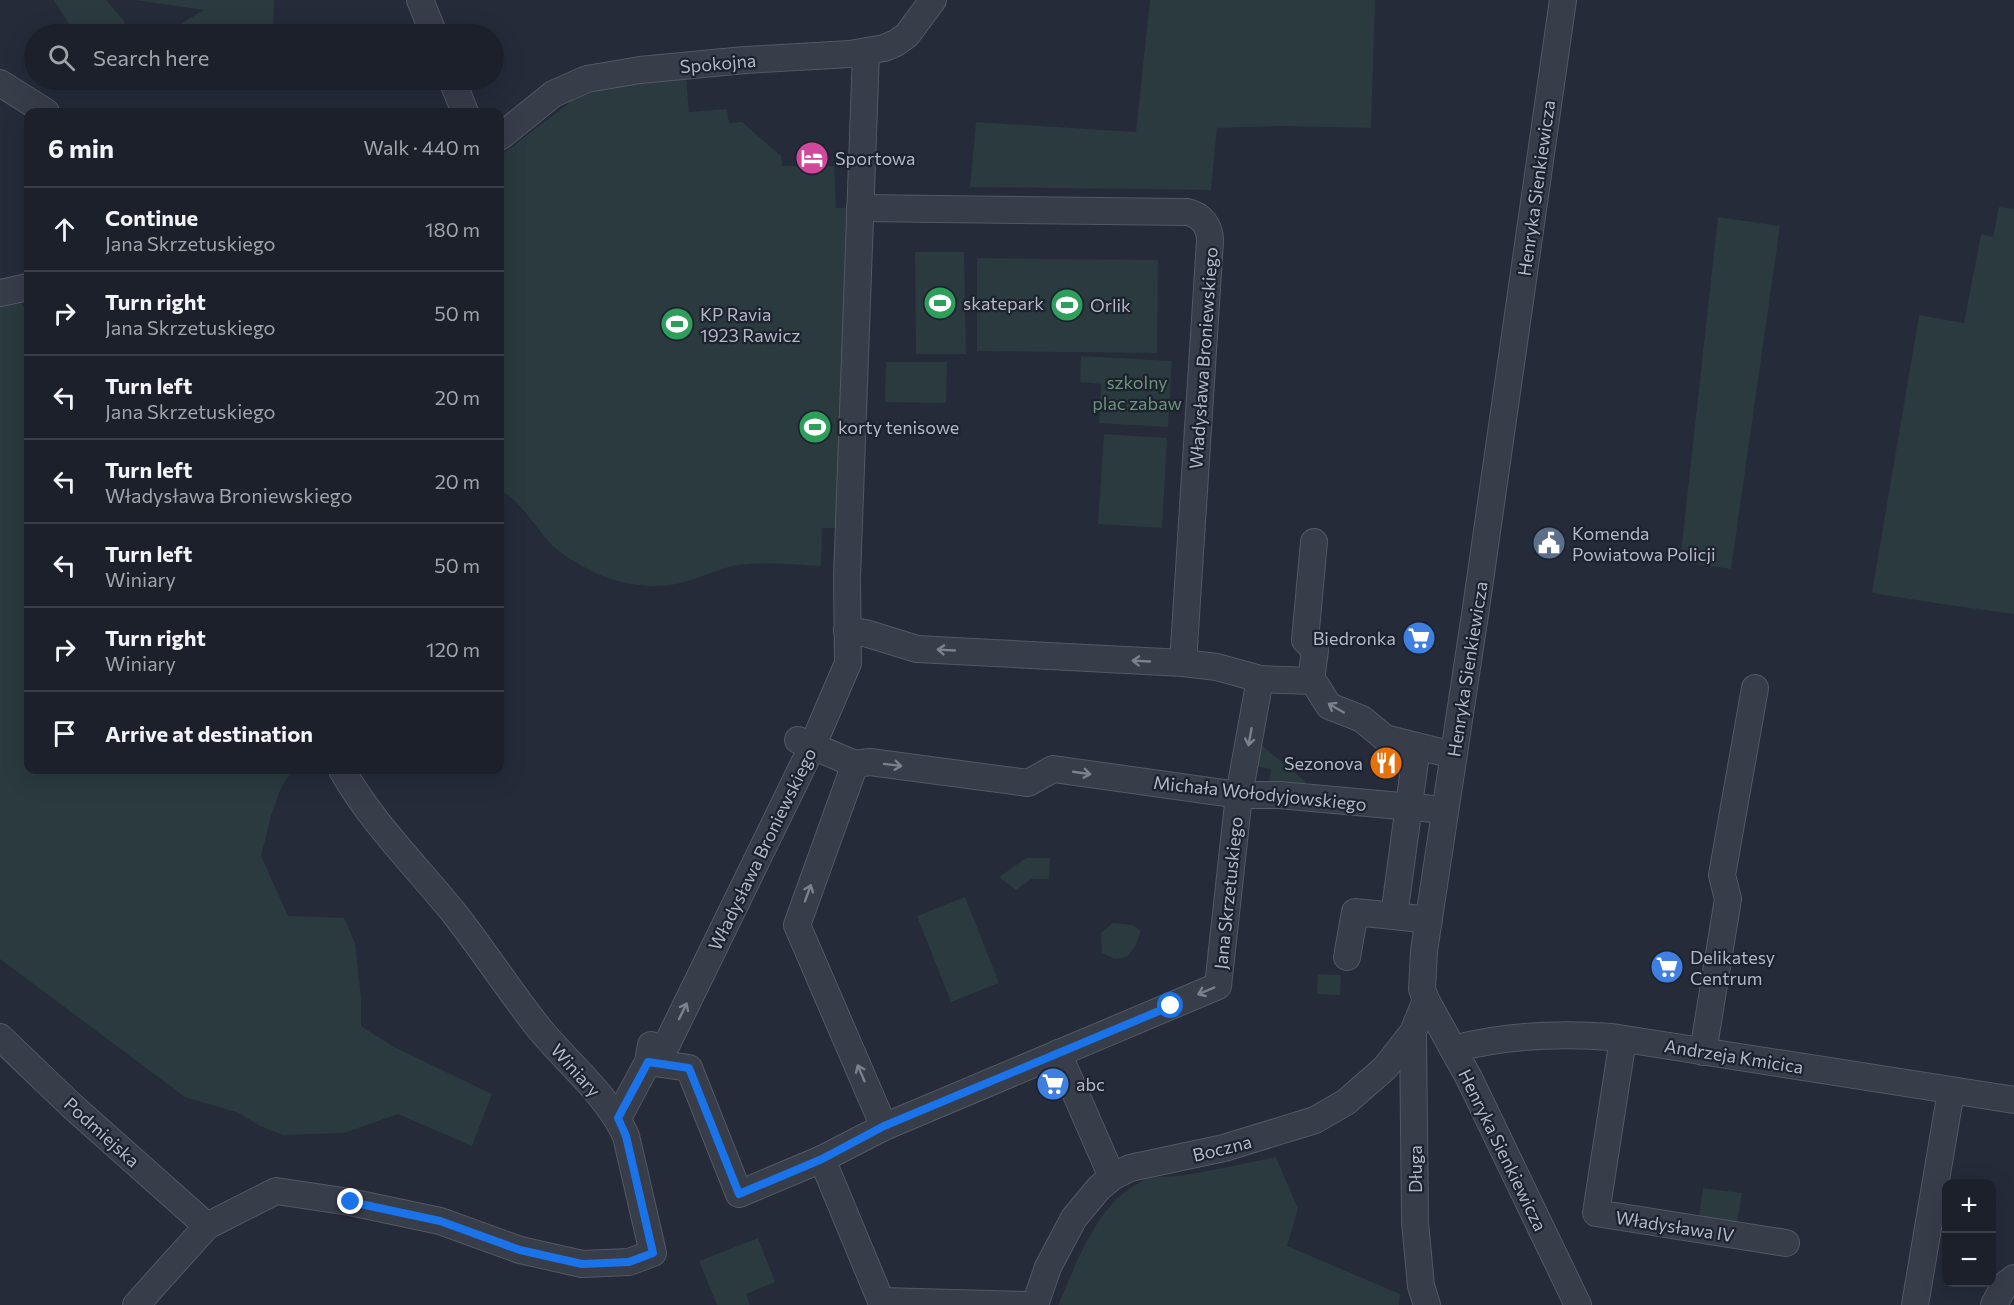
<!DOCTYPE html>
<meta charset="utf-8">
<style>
body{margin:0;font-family:Commissioner,sans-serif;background:#292d37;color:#f1f3f6}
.controls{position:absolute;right:18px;bottom:18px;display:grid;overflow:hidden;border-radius:12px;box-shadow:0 6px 24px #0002}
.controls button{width:54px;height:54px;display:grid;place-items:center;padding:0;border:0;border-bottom:2px solid #3a3e47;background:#1c202b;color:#f1f3f6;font:30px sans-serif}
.stop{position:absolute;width:18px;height:18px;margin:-14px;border:4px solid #1a73e8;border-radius:50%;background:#fff}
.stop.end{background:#1a73e8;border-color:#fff;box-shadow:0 2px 6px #0008}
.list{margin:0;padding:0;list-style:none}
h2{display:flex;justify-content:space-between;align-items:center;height:78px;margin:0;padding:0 24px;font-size:26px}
h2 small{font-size:20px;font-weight:400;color:#a0a3a9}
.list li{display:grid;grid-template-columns:39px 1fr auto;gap:18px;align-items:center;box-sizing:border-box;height:84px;padding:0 24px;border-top:2px solid #3a3e47}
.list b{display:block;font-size:22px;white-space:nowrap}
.list p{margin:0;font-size:20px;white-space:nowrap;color:#a0a3a9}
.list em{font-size:20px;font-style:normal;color:#a0a3a9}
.icon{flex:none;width:33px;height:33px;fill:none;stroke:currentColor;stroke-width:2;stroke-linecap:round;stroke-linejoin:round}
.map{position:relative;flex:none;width:2014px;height:1305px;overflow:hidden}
.search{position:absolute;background:#1c202b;box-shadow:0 6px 24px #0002;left:24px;top:24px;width:480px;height:66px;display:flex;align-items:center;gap:15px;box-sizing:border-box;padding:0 21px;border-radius:33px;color:#a0a3a9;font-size:22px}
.panel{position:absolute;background:#1c202b;box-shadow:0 6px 24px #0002;left:24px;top:108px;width:480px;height:666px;border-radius:12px}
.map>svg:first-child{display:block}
.green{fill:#2a3a3e}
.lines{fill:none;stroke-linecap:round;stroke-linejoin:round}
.minor-casing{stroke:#535865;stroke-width:28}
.minor{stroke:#383d4a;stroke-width:26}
.oneway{stroke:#7c818e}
.route{stroke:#1a73e8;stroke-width:8}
.labels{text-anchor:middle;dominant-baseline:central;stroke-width:4.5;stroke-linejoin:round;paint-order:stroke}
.street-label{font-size:18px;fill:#b4b8c6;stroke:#1d222f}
.poi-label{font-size:18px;fill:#b4b8c6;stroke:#1d222f;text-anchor:start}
.park-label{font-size:18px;fill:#6d947b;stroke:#1d222f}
</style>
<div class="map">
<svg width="2014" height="1305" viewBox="0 0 2014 1305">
<rect width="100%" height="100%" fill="#252b39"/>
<g class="green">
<path d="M54,0H106L125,22L117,34C73,35 77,37 54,0Z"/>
<polygon points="135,0 274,0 273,34 181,34 182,23 204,10"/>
<polygon points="1150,0 1375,0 1371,128 1281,126 1217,128 1211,190 970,187 976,122 1136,132"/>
<path d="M686,78L689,112L727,109L729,123L742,122L781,156L782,166H834L836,208H847L839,528H822L821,566C797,565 771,562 748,564C725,565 704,577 681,583C651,590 614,584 588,569C576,563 563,555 553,546C535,528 523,503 500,490V156L577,97L609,88Z"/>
<polygon points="1999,207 2014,209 2014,614 1948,605 1872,593 1919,315 1964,323 1981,234 1993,237"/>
<polygon points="1718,217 1780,226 1731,569 1680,562"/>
<polygon points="915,252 964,252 966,354 916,354"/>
<polygon points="977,258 1158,260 1157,353 977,351"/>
<polygon points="19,299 28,315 28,770 292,770 280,790 271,816 261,856 288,916 344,918 355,943 361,997 361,1026 394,1047 492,1094 472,1146 398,1114 344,1133 283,1135 260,1126 239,1113 185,1097 0,959 0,304"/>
<polygon points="1081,356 1172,361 1168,427 1099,423 1101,384 1080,382"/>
<polygon points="886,362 947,362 946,403 885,402"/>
<polygon points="1104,434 1167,438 1162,528 1098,524"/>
<polygon points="1258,742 1306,782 1305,787 1268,787 1271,769 1255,766"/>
<polygon points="1026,858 1050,858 1049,879 1031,879 1016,890 999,877"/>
<polygon points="965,897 999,983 951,1002 917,916"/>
<polygon points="1113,923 1132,925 1141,931 1135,947 1127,957 1115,959 1102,953 1101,933"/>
<polygon points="1318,974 1341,975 1340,995 1317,994"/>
<path d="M1276,1157L1298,1209L1287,1246L1400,1294L1399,1305H1058C1077,1263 1098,1199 1145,1180C1157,1175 1173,1177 1186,1175C1216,1170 1246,1163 1276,1157Z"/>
<polygon points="1703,1188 1742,1193 1737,1223 1699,1217"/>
<polygon points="758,1238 775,1282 746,1294 750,1305 717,1305 699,1261"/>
</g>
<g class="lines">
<g class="minor-casing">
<g id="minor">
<polyline points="420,0 434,34"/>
<polyline points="1563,0 1476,608 1424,951 1422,989 1426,1000 1469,1078 1578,1305"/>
<polyline points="452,80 465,112"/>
<polyline points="0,83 46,112"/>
<polyline points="500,137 553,94 587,79 640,70 745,60 850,54 884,48 896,43 907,35 933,0"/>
<path d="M860,208L1187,212C1202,215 1210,227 1210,241L1183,663"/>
<polyline points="0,293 28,287"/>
<polyline points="847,630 865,633 917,649 1183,663 1217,667 1260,679 1311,681 1315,684 1329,706 1362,719 1385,738 1453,755"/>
<polyline points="1311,681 1315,650 1305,640 1314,542"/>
<polyline points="798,740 855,764 870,762 1028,783 1053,769 1239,795 1279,795 1445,810"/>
<polyline points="1417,746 1394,916 1429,920"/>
<polyline points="855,764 797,925 884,1127"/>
<polyline points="1347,957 1355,912 1394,916"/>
<polyline points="1413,1032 1415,1222 1421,1286 1427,1305"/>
<polyline points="0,1037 72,1106 207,1226"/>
<polyline points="1623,1039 1596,1213 1786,1243"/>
<path d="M1453,1049C1506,1035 1558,1033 1612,1037L2014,1100"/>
<polyline points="1703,1052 1728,899 1722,875 1755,688"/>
<polyline points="1058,1053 1112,1177"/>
<polyline points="650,1057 667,1044 812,747 848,663 847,578 866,52"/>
<polyline points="648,1062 689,1068 739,1194 822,1159 884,1127 1218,986 1239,795 1260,679"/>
<polyline points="618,1118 648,1062 651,1045"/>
<polyline points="822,1159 881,1301 1028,1305"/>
<path d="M136,1305L207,1226L276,1191L350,1202L440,1221L520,1250L582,1264L629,1262L653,1253L626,1136C606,1093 568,1064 538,1027C509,990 483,950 454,913C416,866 372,823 342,770"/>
<polyline points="1035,1305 1048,1267 1074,1218 1099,1188 1112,1177 1130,1168 1224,1148 1315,1120 1346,1102 1385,1068 1413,1032 1426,1000"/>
<polyline points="1915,1305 1951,1091"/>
<polyline points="1994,1305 2004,1286 2014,1278"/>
</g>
</g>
<use href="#minor" class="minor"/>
</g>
<defs><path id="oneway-shaft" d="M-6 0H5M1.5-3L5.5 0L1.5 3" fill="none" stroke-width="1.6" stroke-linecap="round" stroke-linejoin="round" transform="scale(1.5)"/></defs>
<g class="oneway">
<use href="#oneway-shaft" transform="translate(946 650) rotate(-177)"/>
<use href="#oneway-shaft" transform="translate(1141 661) rotate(-177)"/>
<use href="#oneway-shaft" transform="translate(1336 708) rotate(-150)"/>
<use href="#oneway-shaft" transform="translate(1250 737) rotate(100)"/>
<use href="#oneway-shaft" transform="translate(893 765) rotate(7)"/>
<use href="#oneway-shaft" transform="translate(1082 773) rotate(8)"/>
<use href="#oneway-shaft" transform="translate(808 893) rotate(-70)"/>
<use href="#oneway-shaft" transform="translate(1206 991) rotate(157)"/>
<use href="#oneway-shaft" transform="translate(683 1011) rotate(-64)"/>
<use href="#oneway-shaft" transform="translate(861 1073) rotate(-113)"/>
</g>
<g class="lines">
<polyline class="route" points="351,1202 440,1221 520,1250 582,1264 629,1262 653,1253 626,1136 618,1118 648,1062 689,1068 739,1194 822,1159 884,1126 1171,1006"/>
</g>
<defs>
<g id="hotel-disc" transform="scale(1.725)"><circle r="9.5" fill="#d1479c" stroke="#1d222f"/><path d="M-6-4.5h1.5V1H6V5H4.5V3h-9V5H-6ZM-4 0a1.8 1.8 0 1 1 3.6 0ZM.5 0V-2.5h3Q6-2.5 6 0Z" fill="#fff"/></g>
<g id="stadium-disc" transform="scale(1.725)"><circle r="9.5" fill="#2e9e5b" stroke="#1d222f"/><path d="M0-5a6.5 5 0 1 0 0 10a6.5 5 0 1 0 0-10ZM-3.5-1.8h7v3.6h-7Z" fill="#fff"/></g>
<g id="civic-disc" transform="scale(1.725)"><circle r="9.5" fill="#5c6f8a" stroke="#1d222f"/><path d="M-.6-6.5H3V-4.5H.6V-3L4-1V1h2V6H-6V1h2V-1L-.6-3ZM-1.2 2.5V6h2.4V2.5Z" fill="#fff"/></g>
<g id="supermarket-disc" transform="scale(1.725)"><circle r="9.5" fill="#3f7fe0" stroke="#1d222f"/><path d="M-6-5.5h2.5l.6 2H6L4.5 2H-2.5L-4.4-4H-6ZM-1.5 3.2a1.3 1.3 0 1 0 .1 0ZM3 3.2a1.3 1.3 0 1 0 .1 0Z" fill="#fff"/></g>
<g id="restaurant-disc" transform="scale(1.725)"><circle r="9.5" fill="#e8710a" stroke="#1d222f"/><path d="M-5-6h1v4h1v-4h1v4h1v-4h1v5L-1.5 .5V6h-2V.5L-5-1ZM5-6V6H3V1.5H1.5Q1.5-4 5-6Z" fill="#fff"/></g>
</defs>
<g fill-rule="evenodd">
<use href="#hotel-disc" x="812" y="158"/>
<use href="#stadium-disc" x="940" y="303"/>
<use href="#stadium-disc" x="1067" y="305"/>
<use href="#stadium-disc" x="677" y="324"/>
<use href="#stadium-disc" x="815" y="427"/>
<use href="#civic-disc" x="1549" y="543"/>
<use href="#supermarket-disc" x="1419" y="638"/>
<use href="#restaurant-disc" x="1386" y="763"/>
<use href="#supermarket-disc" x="1667" y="967"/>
<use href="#supermarket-disc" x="1053" y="1084"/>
</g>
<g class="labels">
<g class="street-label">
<text transform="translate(718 63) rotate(-5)">Spokojna</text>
<text transform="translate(1536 188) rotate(-82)">Henryka Sienkiewicza</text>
<text transform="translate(1203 358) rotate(-86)">Władysława Broniewskiego</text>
<text transform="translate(1467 669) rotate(-81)">Henryka Sienkiewicza</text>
<text transform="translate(1260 793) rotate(6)">Michała Wołodyjowskiego</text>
<text transform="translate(762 849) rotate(-64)">Władysława Broniewskiego</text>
<text transform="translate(1228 893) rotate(-84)">Jana Skrzetuskiego</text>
<text transform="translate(1734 1056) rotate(9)">Andrzeja Kmicica</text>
<text transform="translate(576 1070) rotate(48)">Winiary</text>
<text transform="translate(102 1132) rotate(42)">Podmiejska</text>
<text transform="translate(1222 1148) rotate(-14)">Boczna</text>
<text transform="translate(1503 1150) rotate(64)">Henryka Sienkiewicza</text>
<text transform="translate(1415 1169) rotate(-90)">Długa</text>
<text transform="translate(1675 1226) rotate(9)">Władysława IV</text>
</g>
<g class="poi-label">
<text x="835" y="158">Sportowa</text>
<text x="963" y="303">skatepark</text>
<text x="1090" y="305">Orlik</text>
<text x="700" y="314">KP Ravia<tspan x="700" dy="21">1923 Rawicz</tspan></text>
<text x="838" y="427">korty tenisowe</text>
<text x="1572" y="533">Komenda<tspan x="1572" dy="21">Powiatowa Policji</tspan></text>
<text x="1396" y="638" text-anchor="end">Biedronka</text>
<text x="1363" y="763" text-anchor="end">Sezonova</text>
<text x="1690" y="957">Delikatesy<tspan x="1690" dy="21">Centrum</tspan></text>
<text x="1076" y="1084">abc</text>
</g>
<g class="park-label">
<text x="1137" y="382">szkolny<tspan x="1137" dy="21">plac zabaw</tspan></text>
</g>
</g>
</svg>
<div class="controls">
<button>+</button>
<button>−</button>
</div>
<div class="stop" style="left:1171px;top:1006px"></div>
<div class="stop end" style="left:351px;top:1202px"></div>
<div class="search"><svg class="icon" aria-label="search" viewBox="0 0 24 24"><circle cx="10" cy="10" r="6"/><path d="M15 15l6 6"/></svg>Search here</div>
<section class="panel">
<h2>6 min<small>Walk · 440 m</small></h2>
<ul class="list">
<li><svg class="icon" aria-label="ahead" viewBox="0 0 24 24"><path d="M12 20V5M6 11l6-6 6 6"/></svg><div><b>Continue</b><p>Jana Skrzetuskiego</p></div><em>180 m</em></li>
<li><svg class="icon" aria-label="right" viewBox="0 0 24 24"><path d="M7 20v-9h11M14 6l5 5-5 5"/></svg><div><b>Turn right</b><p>Jana Skrzetuskiego</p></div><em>50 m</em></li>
<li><svg class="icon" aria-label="left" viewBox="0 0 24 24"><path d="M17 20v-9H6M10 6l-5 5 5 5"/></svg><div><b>Turn left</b><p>Jana Skrzetuskiego</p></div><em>20 m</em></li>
<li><svg class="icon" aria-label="left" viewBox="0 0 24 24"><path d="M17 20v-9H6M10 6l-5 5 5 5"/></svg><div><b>Turn left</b><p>Władysława Broniewskiego</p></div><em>20 m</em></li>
<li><svg class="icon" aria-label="left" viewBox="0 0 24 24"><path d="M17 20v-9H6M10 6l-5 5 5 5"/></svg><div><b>Turn left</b><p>Winiary</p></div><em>50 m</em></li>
<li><svg class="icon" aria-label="right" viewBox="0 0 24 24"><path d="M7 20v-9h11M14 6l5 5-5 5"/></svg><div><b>Turn right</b><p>Winiary</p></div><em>120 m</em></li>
<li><svg class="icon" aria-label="arrive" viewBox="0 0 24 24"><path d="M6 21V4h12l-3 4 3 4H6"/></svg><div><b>Arrive at destination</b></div></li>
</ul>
</section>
</div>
